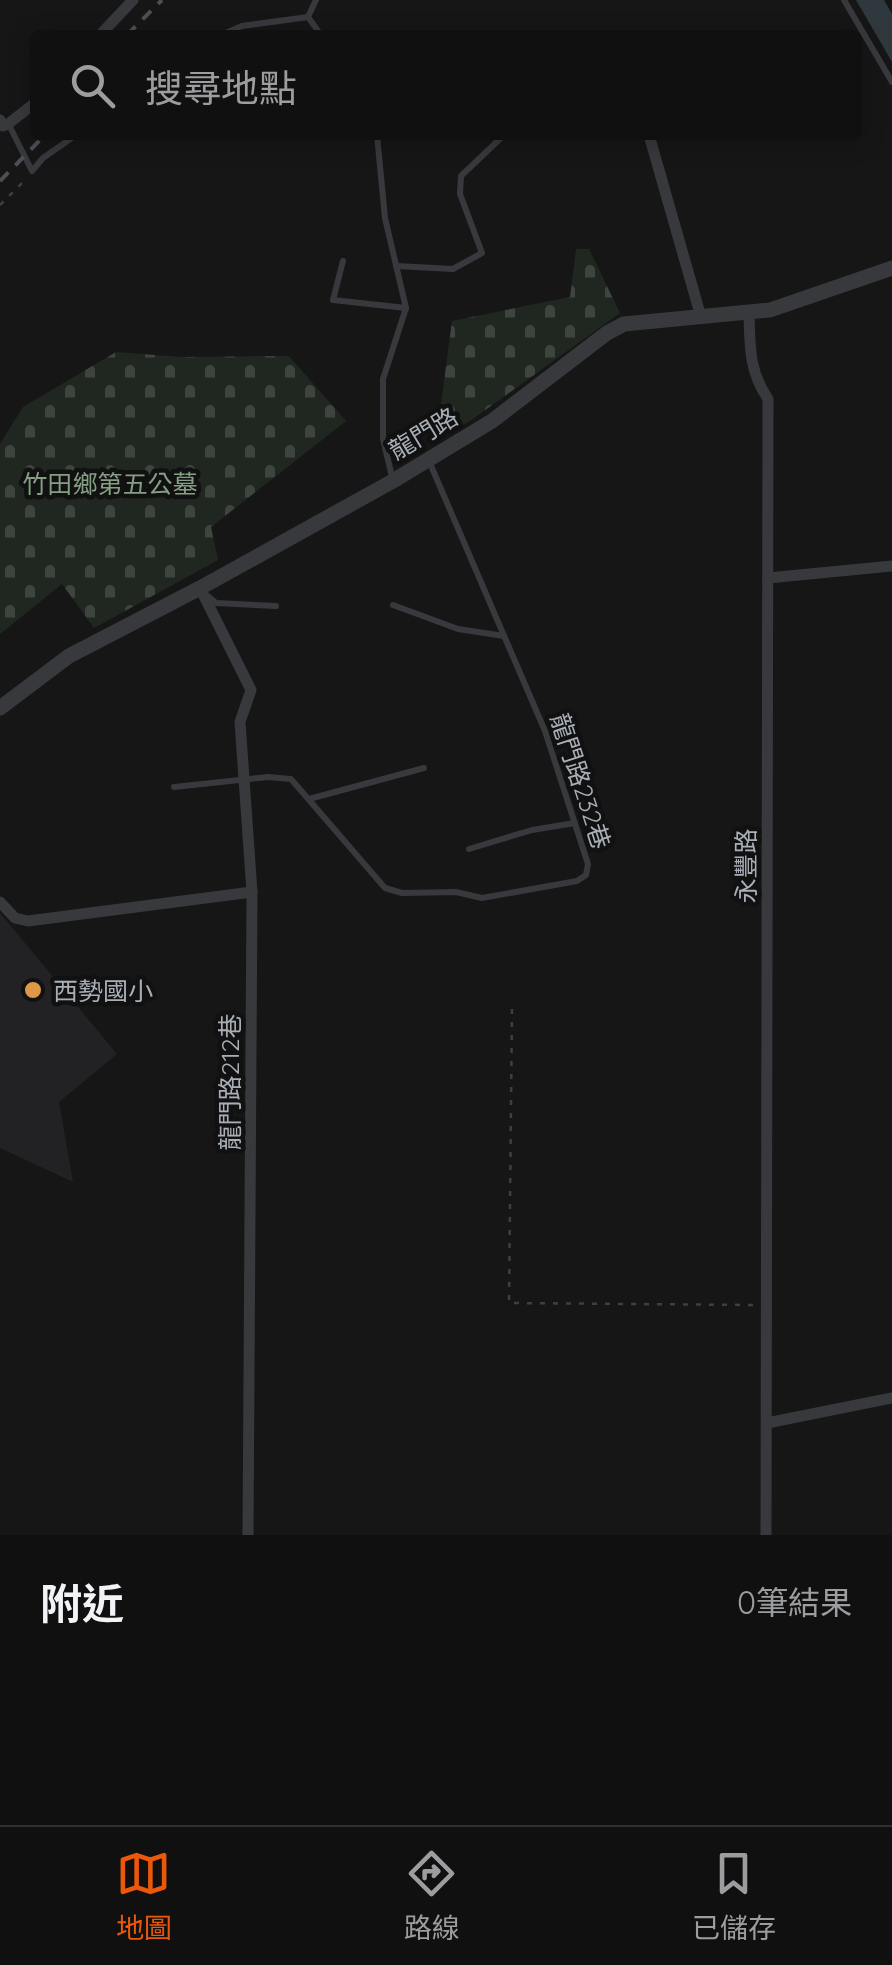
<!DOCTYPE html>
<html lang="zh-TW">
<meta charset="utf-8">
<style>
body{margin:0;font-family:Quicksand,"Noto Sans TC",sans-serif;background:#19191a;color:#f1f3f6}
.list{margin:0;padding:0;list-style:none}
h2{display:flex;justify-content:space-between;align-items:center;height:130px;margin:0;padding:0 40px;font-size:42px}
h2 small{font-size:32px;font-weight:400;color:#9c9d9f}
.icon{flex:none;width:55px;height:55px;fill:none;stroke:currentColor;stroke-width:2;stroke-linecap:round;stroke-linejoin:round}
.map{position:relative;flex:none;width:892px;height:1535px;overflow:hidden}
.search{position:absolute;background:#101011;box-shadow:0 5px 25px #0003;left:30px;right:30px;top:30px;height:110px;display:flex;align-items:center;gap:25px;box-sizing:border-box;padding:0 35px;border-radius:10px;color:#9c9d9f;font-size:38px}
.sheet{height:290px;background:#101011}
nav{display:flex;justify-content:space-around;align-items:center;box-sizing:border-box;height:140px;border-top:2px solid #303031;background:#101011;font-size:28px;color:#9c9d9f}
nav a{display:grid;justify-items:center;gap:5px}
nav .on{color:#ea580c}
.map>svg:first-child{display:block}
.built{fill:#222224}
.cemetery{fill:url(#cemetery-stones)}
.water{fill:#2f383c}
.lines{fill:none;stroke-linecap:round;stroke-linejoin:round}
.path{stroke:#3d4043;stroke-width:2.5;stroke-dasharray:5 8;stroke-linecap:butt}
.service{stroke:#37393c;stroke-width:6}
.minor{stroke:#37393c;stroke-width:11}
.tertiary{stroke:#37393c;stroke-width:15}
.rail{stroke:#4c4f53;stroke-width:4;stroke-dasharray:12 10;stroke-linecap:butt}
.poi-dot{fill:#dd9749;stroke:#111112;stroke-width:4}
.labels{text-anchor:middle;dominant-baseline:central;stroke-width:9;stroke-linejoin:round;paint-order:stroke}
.street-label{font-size:25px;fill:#a9afb6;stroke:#111112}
.park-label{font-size:25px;fill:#859f83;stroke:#111112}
.poi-label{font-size:25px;fill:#a9afb6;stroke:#111112;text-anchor:start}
</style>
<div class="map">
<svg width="892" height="1535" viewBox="0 0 892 1535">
<defs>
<pattern id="cemetery-stones" width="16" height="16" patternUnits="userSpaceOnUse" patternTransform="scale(2.5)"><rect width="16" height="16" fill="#202720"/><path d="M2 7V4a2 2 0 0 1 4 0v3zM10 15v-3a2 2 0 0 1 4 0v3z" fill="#3e443e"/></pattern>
</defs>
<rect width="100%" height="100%" fill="#161617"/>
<polygon class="built" points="0,913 117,1054 59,1102 73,1182 0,1148"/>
<g class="cemetery">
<polygon points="576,249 589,249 620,313 470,421 436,441 452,321 570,297"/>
<polygon points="116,352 181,357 289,356 346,421 211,527 218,560 94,628 62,584 0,634 0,444 23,407"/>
</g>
<polygon class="water" points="856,0 884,0 892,14 892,62"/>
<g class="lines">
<g class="path">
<polyline points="0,205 27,178"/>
<polyline points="512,1009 509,1303 755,1305"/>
</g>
<g class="service">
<polyline points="844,0 892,82"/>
<polyline points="308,17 321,35"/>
<polyline points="221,35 242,26 308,17 316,0"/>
<polyline points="9,125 32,171 43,158 76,135"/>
<polyline points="377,135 385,218 406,308 383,379 383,439 393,481"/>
<polyline points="343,261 333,300 406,308"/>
<polyline points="396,266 453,269 482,253 460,194 461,176 504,135"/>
<polyline points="208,596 216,603 276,606"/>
<polyline points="393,605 458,629 504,636"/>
<polyline points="174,787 268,777 291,779 385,888 402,893 456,892 482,898 577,881 586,875 588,864 545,731 429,461"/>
<polyline points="309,799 424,768"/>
<polyline points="469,849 532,830 575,823"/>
</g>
<g class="minor">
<polyline points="100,35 133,0"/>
<polyline points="0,120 3,126 8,124 35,103"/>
<polyline points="649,135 701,317"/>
<path d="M749,314C750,347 749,371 768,399L766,1535"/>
<polyline points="768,578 892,566"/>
<polyline points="200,588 251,690 240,722 252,892 248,1535"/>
<polyline points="0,902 15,918 28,921 252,892"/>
<polyline points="767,1423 892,1398"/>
</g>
<polyline class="tertiary" points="0,708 69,656 200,588 393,481 492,421 607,333 624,324 770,310 892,268"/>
<g class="rail">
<polyline points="127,35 162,0"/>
<polyline points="0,181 45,135"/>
</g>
</g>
<circle class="poi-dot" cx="33" cy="990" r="10"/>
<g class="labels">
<g class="street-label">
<text transform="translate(423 433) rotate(-31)">龍門路</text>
<text transform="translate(581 781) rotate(72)">龍門路232巷</text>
<text transform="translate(745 866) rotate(-90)">永豐路</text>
<text transform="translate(229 1082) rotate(-90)">龍門路212巷</text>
</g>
<g class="park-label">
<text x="110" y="483">竹田鄉第五公墓</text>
</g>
<g class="poi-label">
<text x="53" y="990">西勢國小</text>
</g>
</g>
</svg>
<div class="search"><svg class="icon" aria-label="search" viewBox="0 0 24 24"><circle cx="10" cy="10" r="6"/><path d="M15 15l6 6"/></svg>搜尋地點</div>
</div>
<section class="sheet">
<h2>附近<small>0筆結果</small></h2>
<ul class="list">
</ul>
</section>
<nav>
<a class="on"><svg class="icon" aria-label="map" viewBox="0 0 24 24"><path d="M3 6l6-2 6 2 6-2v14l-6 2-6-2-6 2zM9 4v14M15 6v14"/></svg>地圖</a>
<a><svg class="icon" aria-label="directions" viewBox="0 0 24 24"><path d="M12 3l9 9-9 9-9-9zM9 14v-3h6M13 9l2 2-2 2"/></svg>路線</a>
<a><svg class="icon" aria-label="saved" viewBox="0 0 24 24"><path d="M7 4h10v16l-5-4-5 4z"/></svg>已儲存</a>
</nav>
